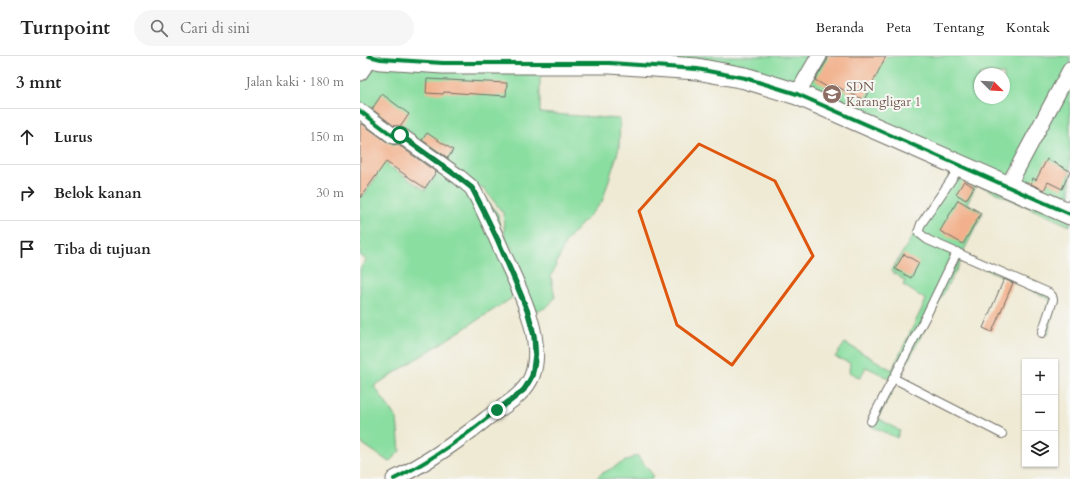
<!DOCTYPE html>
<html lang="id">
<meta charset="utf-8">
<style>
body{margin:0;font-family:Cardo,serif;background:#f6f6f6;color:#222}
.controls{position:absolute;right:12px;bottom:12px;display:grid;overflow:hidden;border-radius:0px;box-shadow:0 1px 3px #0004}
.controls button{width:36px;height:36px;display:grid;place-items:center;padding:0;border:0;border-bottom:1px solid #e0e0e0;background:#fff;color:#222;font:20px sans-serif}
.compass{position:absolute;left:614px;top:12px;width:36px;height:36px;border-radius:50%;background:#fff;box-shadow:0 1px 3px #0004;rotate:114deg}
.stop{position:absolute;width:12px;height:12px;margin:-9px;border:3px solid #0b8043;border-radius:50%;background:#fff}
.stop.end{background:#0b8043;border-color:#fff;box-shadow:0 1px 4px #0008}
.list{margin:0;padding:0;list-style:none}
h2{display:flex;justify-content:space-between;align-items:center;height:52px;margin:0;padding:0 16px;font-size:17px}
h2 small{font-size:13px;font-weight:400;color:#767676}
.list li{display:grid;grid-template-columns:26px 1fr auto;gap:12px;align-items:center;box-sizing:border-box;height:56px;padding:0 16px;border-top:1px solid #e0e0e0}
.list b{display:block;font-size:15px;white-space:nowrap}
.list em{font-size:13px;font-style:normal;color:#767676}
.icon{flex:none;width:22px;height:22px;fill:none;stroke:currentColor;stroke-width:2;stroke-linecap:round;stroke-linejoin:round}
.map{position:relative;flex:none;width:710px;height:423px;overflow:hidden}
header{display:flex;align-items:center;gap:24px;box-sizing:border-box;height:56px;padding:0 20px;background:#fff;border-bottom:1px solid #e0e0e0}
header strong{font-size:19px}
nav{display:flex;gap:22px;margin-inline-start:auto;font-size:14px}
.search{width:280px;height:36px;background:#f6f6f6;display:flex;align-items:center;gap:10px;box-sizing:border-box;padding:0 14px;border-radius:22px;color:#767676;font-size:15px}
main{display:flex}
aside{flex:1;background:#fff}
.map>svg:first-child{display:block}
.green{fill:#8adea0;stroke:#5a8466;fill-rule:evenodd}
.building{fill:#f2b18c}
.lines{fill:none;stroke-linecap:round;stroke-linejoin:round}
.lane-casing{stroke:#706e66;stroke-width:10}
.street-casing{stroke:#706e66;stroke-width:17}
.secondary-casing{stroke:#706e66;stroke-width:23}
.lane{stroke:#fff;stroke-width:8}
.street{stroke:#fff;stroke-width:15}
.secondary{stroke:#fff;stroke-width:21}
.cycleway-casing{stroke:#f6f6f2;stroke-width:6}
.cycleway{stroke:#00873e;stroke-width:4}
.route{stroke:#0b8043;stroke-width:5}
.marked{fill:none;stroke:#df570e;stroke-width:3;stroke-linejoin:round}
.labels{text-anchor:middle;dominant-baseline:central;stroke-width:4;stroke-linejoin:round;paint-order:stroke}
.education-label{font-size:13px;fill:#785e54;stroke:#f6f6f2;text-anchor:start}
</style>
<header>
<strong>Turnpoint</strong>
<div class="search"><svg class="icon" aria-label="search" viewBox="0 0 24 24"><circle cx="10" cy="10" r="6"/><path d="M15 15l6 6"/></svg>Cari di sini</div>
<nav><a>Beranda</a><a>Peta</a><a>Tentang</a><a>Kontak</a></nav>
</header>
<main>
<aside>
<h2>3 mnt<small>Jalan kaki · 180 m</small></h2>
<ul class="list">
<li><svg class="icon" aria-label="ahead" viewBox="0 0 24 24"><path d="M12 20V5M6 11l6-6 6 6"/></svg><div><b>Lurus</b></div><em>150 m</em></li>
<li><svg class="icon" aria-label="right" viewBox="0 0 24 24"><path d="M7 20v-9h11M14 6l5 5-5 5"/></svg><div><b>Belok kanan</b></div><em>30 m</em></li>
<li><svg class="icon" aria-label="arrive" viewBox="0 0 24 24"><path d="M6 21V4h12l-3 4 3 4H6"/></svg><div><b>Tiba di tujuan</b></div></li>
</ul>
</aside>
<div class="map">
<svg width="710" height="423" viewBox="0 0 710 423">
<rect width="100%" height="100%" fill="#f6f6f2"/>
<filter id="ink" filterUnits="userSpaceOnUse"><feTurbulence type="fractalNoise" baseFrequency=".025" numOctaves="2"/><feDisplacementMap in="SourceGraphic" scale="8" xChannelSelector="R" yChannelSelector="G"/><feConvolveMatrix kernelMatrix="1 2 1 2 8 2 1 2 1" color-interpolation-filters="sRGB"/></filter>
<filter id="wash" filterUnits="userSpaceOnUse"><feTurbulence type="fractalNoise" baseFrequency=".012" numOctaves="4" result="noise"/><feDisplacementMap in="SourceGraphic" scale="16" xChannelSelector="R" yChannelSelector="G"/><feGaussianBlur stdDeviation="0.9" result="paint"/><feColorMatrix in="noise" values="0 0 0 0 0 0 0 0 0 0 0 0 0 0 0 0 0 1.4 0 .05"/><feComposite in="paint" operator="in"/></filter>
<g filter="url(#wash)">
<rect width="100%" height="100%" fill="#efead4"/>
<g class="green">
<polygon points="258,0 460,0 438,37"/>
<path d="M464,0H710V170L617,128L607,147L623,157L601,200L694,243L688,279L683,278L691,244L645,221L602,204L585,234L518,362L540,375L537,382L511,370L533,324L506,311L500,322L489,316L490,307L475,301L485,287L532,314L566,244L543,229L545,225L531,215L589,121L595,105L443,36ZM620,18H644V42H620Z"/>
<path d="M12,6L48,8L180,19V57L260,63L259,92L242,146L206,185L191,221L195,241C186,255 180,256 164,252L156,230L158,203L145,183L143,157L126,135L0,53V26Z"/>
<polygon points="28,83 41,87 27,109 65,134 81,113 123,140 138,158 141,184 150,226 152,242 14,330 37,363 40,395 29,406 0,386 0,213 6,204 0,199 0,138 3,140 17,120 8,113 17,96"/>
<polygon points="277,399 293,419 291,423 236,423 241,418"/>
</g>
<g id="blocks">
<g class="building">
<polygon points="468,0 526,0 504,44 474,29 472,34 455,24 467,5"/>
<polygon points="67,23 147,27 146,40 84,36 83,38 66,37"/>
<polygon points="22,38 49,58 41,70 34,70 12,53"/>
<polygon points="1,67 27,86 34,89 37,88 76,116 65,132 26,106 0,142 0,69"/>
<polygon points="67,77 93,94 88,102 62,84"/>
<polygon points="687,103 710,115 702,133 688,126 684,134 671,128 673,122 676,124"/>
<polygon points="604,125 614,131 606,144 596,138"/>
<polygon points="598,144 621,157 603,188 580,175"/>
<polygon points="544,198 559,207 551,222 535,213"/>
<polygon points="644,223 653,227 632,276 623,272"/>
</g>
</g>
</g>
<g filter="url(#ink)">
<use href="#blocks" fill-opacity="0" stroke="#706e66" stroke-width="1"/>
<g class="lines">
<g class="lane-casing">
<g id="lane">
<polyline points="600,111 561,168 559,174 559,177 568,184 689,237 692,240 693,244 682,277"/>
<polyline points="533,322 642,378"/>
<polyline points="511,365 567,258 597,196"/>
</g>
</g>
<g class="street-casing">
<g id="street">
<polyline points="0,17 12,0"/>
<polyline points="437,38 459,0"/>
<path d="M0,55L32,79L34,80L37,78L40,79L99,121L112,132L118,143C128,163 137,183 146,204C161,236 185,284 172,320C164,340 141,351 126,363C97,386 67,407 34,423"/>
<polyline points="648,130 710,14"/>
</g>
</g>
<g class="secondary-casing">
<polyline id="secondary" points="9,0 21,3 83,7 250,7 337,13 385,22 437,38 710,158"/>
</g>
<use href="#lane" class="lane"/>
<use href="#street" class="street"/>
<use href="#secondary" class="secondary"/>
<g class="cycleway-casing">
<g id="cycleway">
<polyline points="9,0 21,3 83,7 250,7 337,13 385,22 437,38 710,158"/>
<path d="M0,55L32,79L34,80L37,78L40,79L99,121L112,132L118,143C128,163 137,183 146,204C161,236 185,284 172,320C164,340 141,351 126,363C97,386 67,407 34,423"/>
</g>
</g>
<use href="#cycleway" class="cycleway"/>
</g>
</g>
<g class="lines" filter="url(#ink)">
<polyline class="route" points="40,79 99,122 112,132 138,184 168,257 174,280 175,298 172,320 164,334 137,354"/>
</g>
<path class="marked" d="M339,88L415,125L453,200L372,309L317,269L279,155Z"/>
<defs>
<g id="school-disc" transform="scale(1)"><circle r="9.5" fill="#8d6e63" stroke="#f6f6f2"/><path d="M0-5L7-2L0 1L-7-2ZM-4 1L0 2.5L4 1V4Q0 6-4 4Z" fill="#fff"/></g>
</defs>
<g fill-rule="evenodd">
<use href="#school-disc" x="472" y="38"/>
</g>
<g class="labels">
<g class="education-label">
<text x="486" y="31">SDN<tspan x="486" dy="15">Karangligar 1</tspan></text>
</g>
</g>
</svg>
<div class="controls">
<button>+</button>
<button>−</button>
<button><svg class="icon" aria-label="layers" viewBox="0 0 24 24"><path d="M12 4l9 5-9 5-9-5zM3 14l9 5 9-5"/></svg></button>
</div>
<svg class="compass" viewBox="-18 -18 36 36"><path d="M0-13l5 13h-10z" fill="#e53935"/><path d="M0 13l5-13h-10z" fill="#767676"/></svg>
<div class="stop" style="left:40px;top:79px"></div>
<div class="stop end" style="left:137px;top:354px"></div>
</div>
</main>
